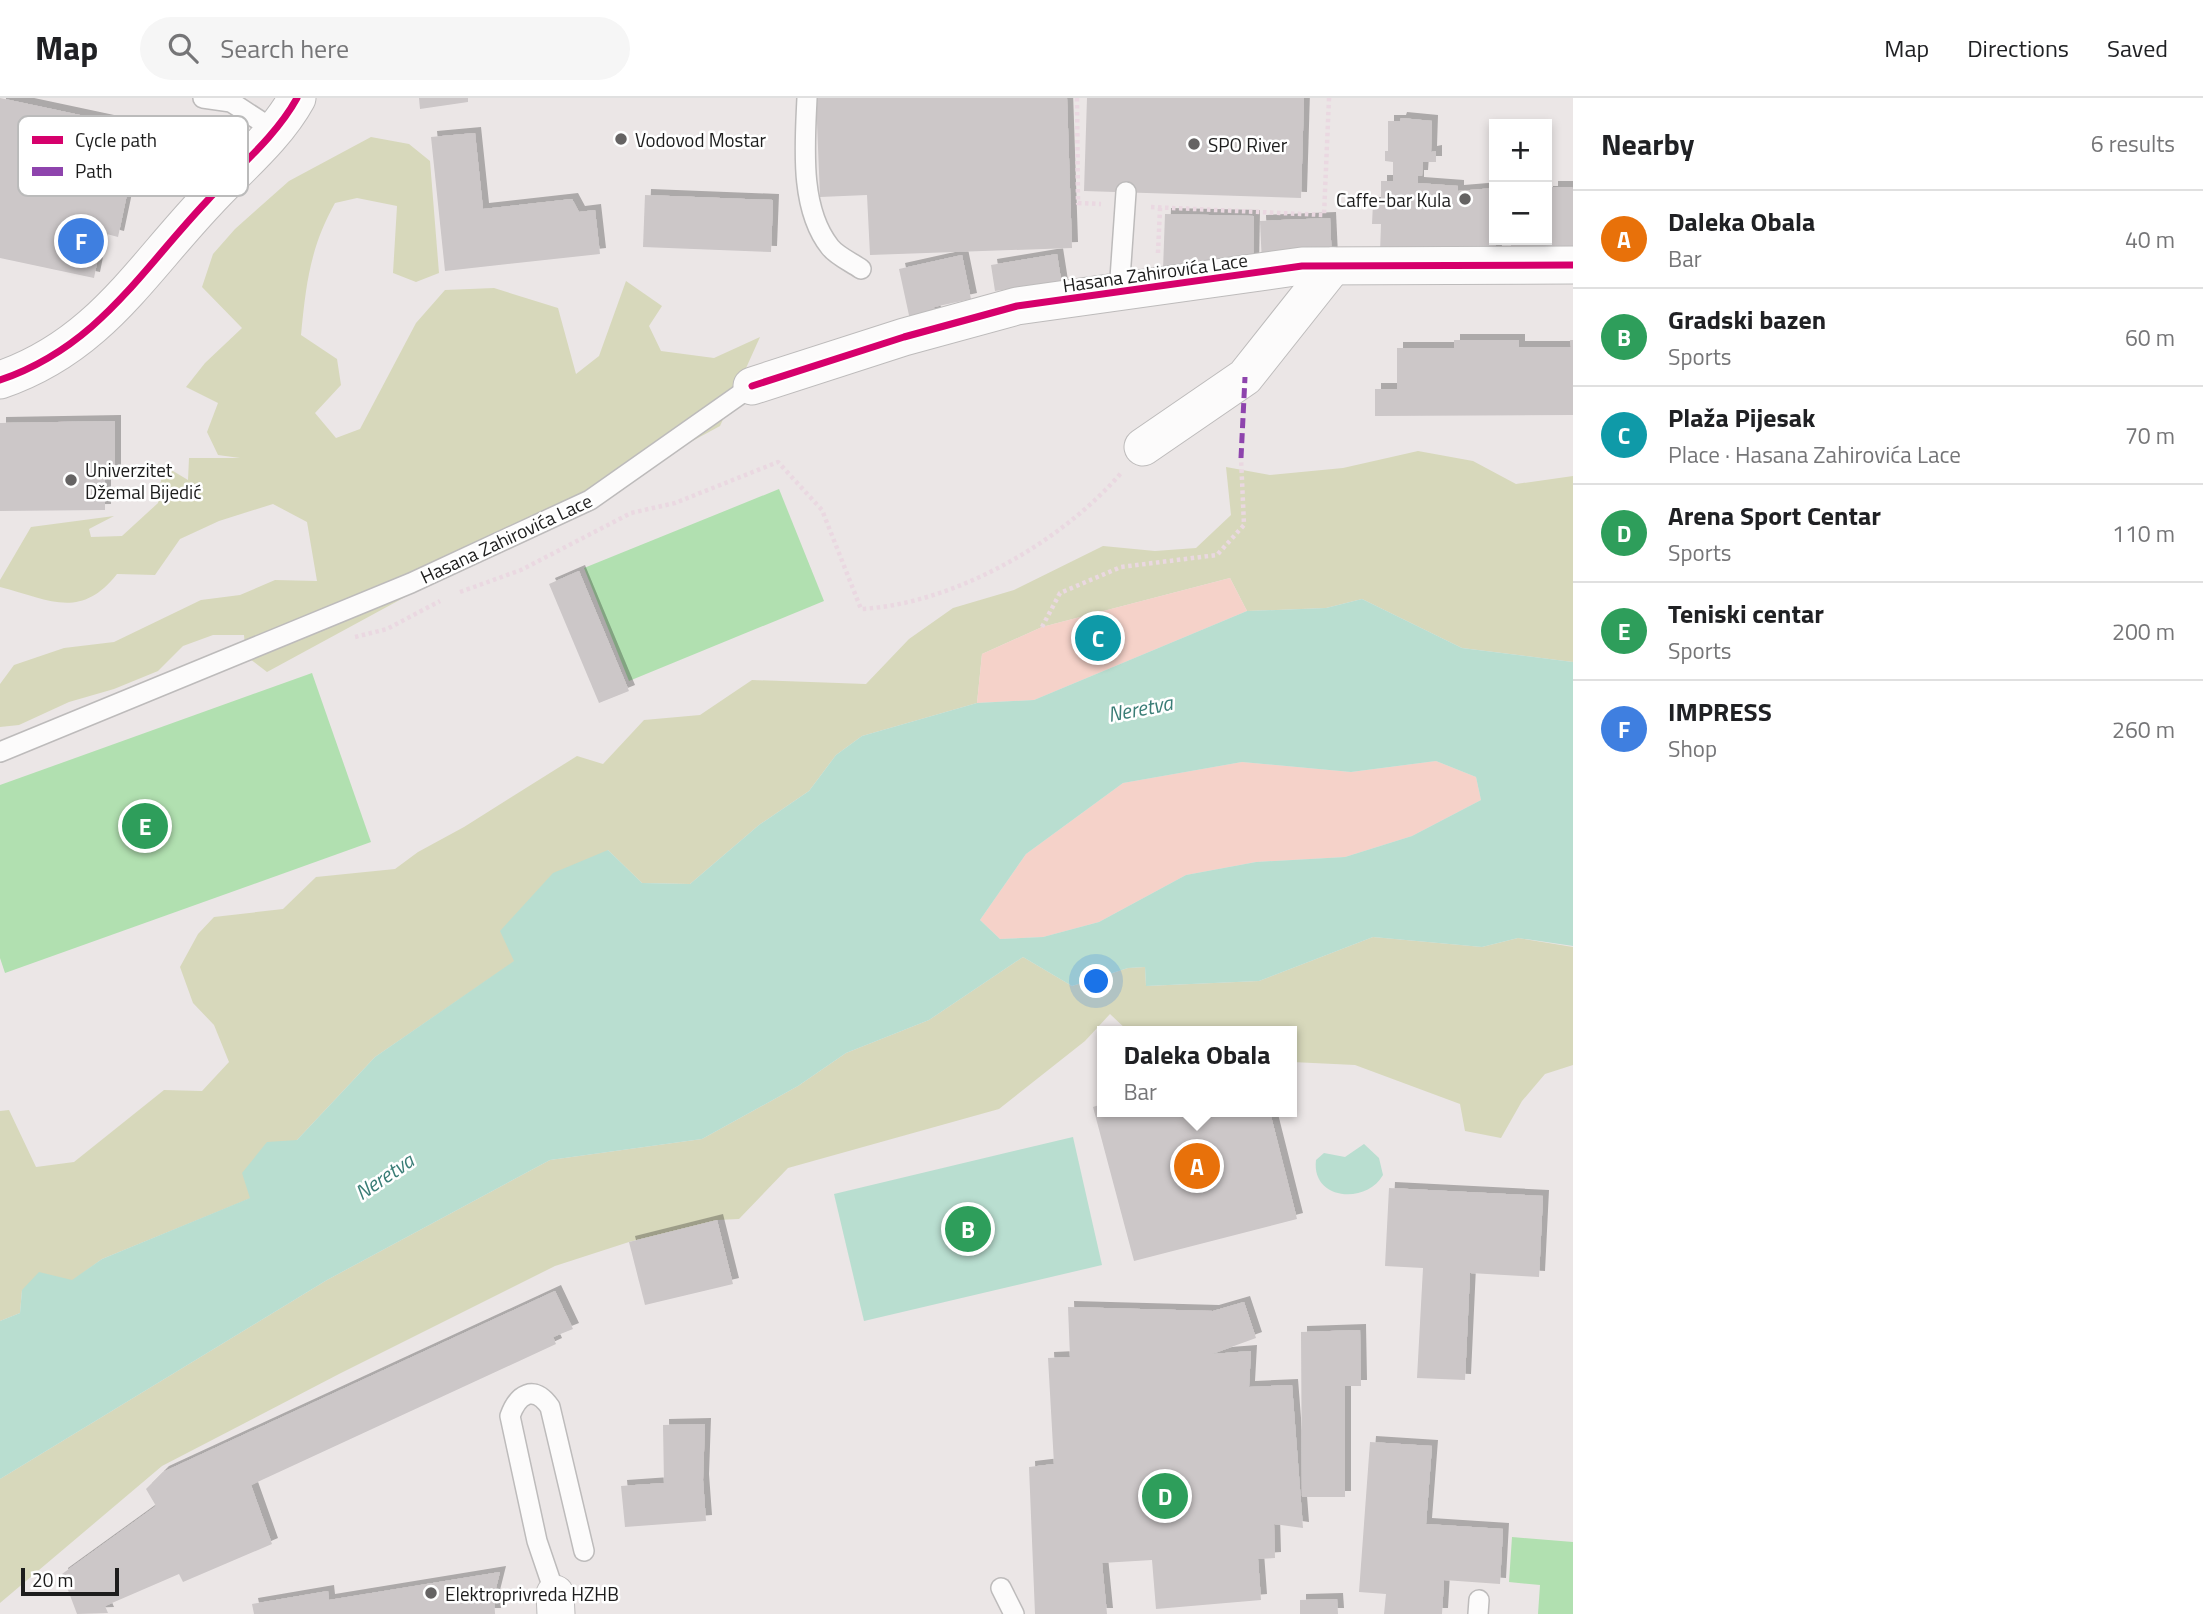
<!DOCTYPE html>
<meta charset="utf-8">
<style>
body{margin:0;font-family:"Titillium Web",sans-serif;background:#f6f6f6;color:#202124}
.controls{position:absolute;right:21px;top:21px;display:grid;overflow:hidden;border-radius:0px;box-shadow:0 4px 10px #0003}
.controls button{width:63px;height:63px;display:grid;place-items:center;padding:0;border:0;border-bottom:2px solid #e0e0e0;background:#fff;color:#202124;font:35px sans-serif}
.scale{position:absolute;left:21px;bottom:18px;width:98px;box-sizing:border-box;padding-left:7px;border:4px solid #1d1d1d;border-top:0;font-size:19px;line-height:24px;white-space:nowrap;color:#1d1d1d;-webkit-text-stroke:5px #fff;paint-order:stroke}
.you{position:absolute;left:1097px;top:884px;width:24px;height:24px;margin:-18px;border:5px solid #fff;border-radius:50%;background:#1a73e8;box-shadow:0 0 0 10px #1a73e833}
.badge{display:grid;place-items:center;width:46px;height:46px;border-radius:50%;background:#7c3aed;color:#fff;font-size:23px;font-weight:700}
.pin{position:absolute;translate:-50% -50%;border:4px solid #fff;box-shadow:0 2px 7px #0006}
.popup{position:absolute;left:1097px;top:928px;width:200px;height:91px;box-sizing:border-box;display:grid;place-content:center;border-radius:0px;background:#fff;filter:drop-shadow(0 2px 5px #0005);font-size:23px;white-space:nowrap;color:#757577}
.popup b{font-size:26px;color:#202124}
.popup::after{content:'';position:absolute;left:50%;top:100%;margin-left:-14px;border:14px solid transparent;border-top-color:#fff}
.list{margin:0;padding:0;list-style:none}
h2{display:flex;justify-content:space-between;align-items:center;height:91px;margin:0;padding:0 28px;font-size:30px}
h2 small{font-size:23px;font-weight:400;color:#757577}
.list li{display:grid;grid-template-columns:46px 1fr auto;gap:21px;align-items:center;box-sizing:border-box;height:98px;padding:0 28px;border-top:2px solid #e0e0e0}
.list b{display:block;font-size:26px;white-space:nowrap}
.list p{margin:0;font-size:23px;white-space:nowrap;color:#757577}
.list em{font-size:23px;font-style:normal;color:#757577}
.icon{flex:none;width:38px;height:38px;fill:none;stroke:currentColor;stroke-width:2;stroke-linecap:round;stroke-linejoin:round}
.map{position:relative;flex:none;width:1573px;height:1516px;overflow:hidden}
header{display:flex;align-items:center;gap:42px;box-sizing:border-box;height:98px;padding:0 35px;background:#fff;border-bottom:2px solid #e0e0e0}
header strong{font-size:33px}
nav{display:flex;gap:38px;margin-inline-start:auto;font-size:24px}
.search{width:490px;height:63px;background:#f6f6f6;display:flex;align-items:center;gap:18px;box-sizing:border-box;padding:0 24px;border-radius:38px;color:#757577;font-size:26px}
main{display:flex}
aside{flex:1;background:#fff}
.map>svg:first-child{display:block}
.forest{fill:#d7d8bb}
.sand{fill:#f5d2c9}
.pitch{fill:#b1e0b0}
.water{fill:#b9ded0;fill-rule:evenodd}
.building{fill:#ccc7c8;filter:url(#shadow)}
.lines{fill:none;stroke-linecap:round;stroke-linejoin:round}
.service-casing{stroke:#bdbbbb;stroke-width:22}
.minor-casing{stroke:#bdbbbb;stroke-width:39}
.path{stroke:#ead8e1;stroke-width:4.5;stroke-dasharray:3.5 3.5;stroke-linecap:butt}
.service{stroke:#fcfbfb;stroke-width:19}
.minor{stroke:#fcfbfb;stroke-width:37}
.quiet{stroke:#8e44ad;stroke-width:5;stroke-dasharray:10 5;stroke-linecap:butt}
.cycleway-casing{stroke:#fff;stroke-width:11}
.cycleway{stroke:#d6006c;stroke-width:7}
.poi-dot{fill:#656363;stroke:#fff;stroke-width:2.5}
.labels{text-anchor:middle;dominant-baseline:central;stroke-width:5;stroke-linejoin:round;paint-order:stroke}
.poi-label{font-size:19px;fill:#1d1d1d;stroke:#fff;text-anchor:start}
.street-label{font-size:19px;fill:#1d1d1d;stroke:#fff}
.water-label{font-size:21px;font-style:italic;fill:#3a7d76;stroke:#fff}
.key{fill:#fff;stroke:#bbb;stroke-width:2}
.key-label{font-size:19px;fill:#1d1d1d}
</style>
<header>
<strong>Map</strong>
<div class="search"><svg class="icon" aria-label="search" viewBox="0 0 24 24"><circle cx="10" cy="10" r="6"/><path d="M15 15l6 6"/></svg>Search here</div>
<nav><a>Map</a><a>Directions</a><a>Saved</a></nav>
</header>
<main>
<div class="map">
<svg width="1573" height="1516" viewBox="0 0 1573 1516">
<defs>
<filter id="shadow"><feDropShadow dx="6" dy="-6" stdDeviation="0" flood-color="#0004"/></filter>
</defs>
<rect width="100%" height="100%" fill="#ebe6e6"/>
<g class="forest">
<path d="M371,39L409,46L430,63L439,175L416,184L393,175L397,108L357,100L335,105C310,150 306,186 301,237L337,261L341,287L315,315L336,340L360,331L416,225L445,192L494,190L558,210L576,276L599,258L626,183L662,208L649,228L661,253L714,260L760,239L720,328L267,574L246,558L244,537H213L183,548L158,573L114,591L69,604L19,627L0,629V586L14,567L64,550L114,544L201,502L240,497L275,482L317,483L307,424L273,406L219,423L180,441L155,477L117,476C80,523 48,501 0,489V482L31,429L114,418L89,431L91,439L122,438L158,405L163,367L188,382L189,360H240L218,357L207,334L218,305L186,289L205,265L242,230L202,189L213,156L235,131L289,83Z"/>
<polygon points="1418,353 1473,363 1516,386 1573,378 1573,564 1462,550 1362,501 1326,510 1247,513 1230,480 1042,529 982,556 977,605 862,638 836,657 809,693 759,727 690,786 642,785 608,752 515,863 375,959 297,1042 251,1100 102,1161 72,1183 22,1192 20,1215 0,1223 0,1013 9,1012 36,1069 74,1064 164,992 202,993 229,964 214,927 193,905 180,869 198,836 214,819 283,811 316,779 395,771 418,754 464,729 577,658 603,666 644,622 700,617 752,582 866,586 909,541 953,510 1014,492 1103,448 1155,453 1196,450 1231,417 1226,369 1270,377 1343,370"/>
<polygon points="1373,839 1482,849 1518,840 1573,849 1573,967 1545,976 1522,1003 1501,1040 1465,1033 1460,1006 1355,967 1292,964 1292,933 1128,933 1110,916 1085,943 999,1011 788,1070 739,1121 717,1122 629,1144 555,1168 339,1276 162,1368 0,1505 0,1381 327,1182 550,1062 702,1041 798,988 846,955 929,922 1023,859 1072,888 1128,870 1145,869 1146,888 1259,883"/>
</g>
<g class="sand">
<polygon points="1230,480 1247,513 1034,602 977,605 982,556 1042,529"/>
<polygon points="1436,663 1476,679 1481,702 1412,738 1345,759 1256,764 1186,777 1099,824 1043,839 1000,841 980,822 1026,756 1123,685 1242,664 1351,674"/>
</g>
<g class="pitch">
<polygon points="779,391 824,503 629,583 584,470"/>
<polygon points="312,575 371,744 5,875 0,860 0,687"/>
<polygon points="1512,1439 1573,1444 1573,1516 1538,1516 1540,1487 1509,1484"/>
</g>
<g class="water">
<path d="M1362,501L1462,550L1573,564V848L1518,840L1482,849L1373,839L1259,883L1146,888L1145,869L1128,870L1072,888L1023,859L929,922L846,955L798,988L702,1041L550,1062L327,1182L0,1381V1223L20,1215L22,1192L39,1174L72,1182L102,1161L250,1100L242,1075L267,1044L297,1042L375,959L514,863L500,833L553,775L608,752L642,785L690,786L759,727L809,693L836,657L862,638L977,605L1034,602L1247,513L1326,510ZM1436,663L1476,679L1481,702L1412,738L1345,759L1256,764L1186,777L1099,824L1043,839L1000,841L980,822L1026,756L1123,685L1242,664L1351,674Z"/>
<polygon points="1073,1039 1102,1167 864,1223 834,1096"/>
<path d="M1364,1046L1379,1060L1383,1077C1366,1107 1311,1102 1316,1062L1324,1055L1345,1059Z"/>
</g>
<g class="building">
<polygon points="0,0 141,30 118,139 103,135 94,180 0,160"/>
<polygon points="419,0 468,0 468,4 420,11"/>
<polygon points="816,0 1067,0 1072,150 870,157 867,97 820,99"/>
<polygon points="1087,0 1304,0 1301,100 1084,93"/>
<polygon points="1401,20 1432,23 1431,54 1436,53 1436,64 1423,64 1422,78 1418,78 1418,85 1458,88 1458,93 1494,90 1496,156 1380,155 1381,126 1372,126 1373,105 1381,105 1381,83 1393,83 1393,64 1385,63 1385,53 1388,53 1388,23 1400,23"/>
<polygon points="475,35 483,111 572,101 579,114 595,112 600,156 445,173 431,39"/>
<polygon points="1552,89 1572,89 1573,92 1573,157 1511,157 1511,142 1547,142 1547,94 1552,94"/>
<polygon points="645,97 773,102 771,154 643,149"/>
<polygon points="1165,116 1254,118 1253,174 1163,172"/>
<polygon points="1330,120 1332,163 1262,166 1260,123"/>
<polygon points="1057,156 1062,188 1010,196 1009,191 995,193 991,167"/>
<polygon points="962,157 971,201 934,209 935,216 910,222 899,171"/>
<polygon points="1454,242 1519,242 1519,249 1571,249 1570,242 1573,242 1573,317 1375,318 1375,291 1397,291 1397,250 1454,250"/>
<polygon points="115,323 115,373 105,373 105,412 0,413 0,325"/>
<polygon points="579,473 629,593 599,605 549,486"/>
<polygon points="1102,1006 1102,1014 1270,1014 1297,1121 1134,1163 1093,1009"/>
<polygon points="1389,1090 1543,1098 1539,1179 1470,1175 1465,1282 1417,1280 1423,1170 1385,1168"/>
<polygon points="717,1122 733,1186 645,1207 629,1144"/>
<polygon points="555,1193 573,1231 553,1239 556,1246 251,1387 272,1446 183,1484 179,1476 105,1508 108,1515 77,1516 62,1476 156,1408 146,1391 163,1374"/>
<polygon points="1244,1204 1256,1240 1212,1256 1251,1253 1249,1289 1292,1287 1303,1430 1274,1426 1275,1460 1258,1461 1261,1502 1156,1511 1152,1462 1102,1465 1107,1516 1035,1516 1029,1369 1054,1366 1048,1260 1070,1259 1068,1209 1213,1213"/>
<polygon points="1360,1232 1361,1288 1345,1288 1345,1399 1302,1399 1301,1234"/>
<polygon points="705,1326 703,1382 706,1423 625,1429 621,1388 664,1385 663,1327"/>
<polygon points="1370,1344 1432,1348 1426,1426 1503,1431 1500,1486 1444,1482 1442,1516 1384,1516 1386,1496 1359,1494"/>
<polygon points="500,1474 494,1498 495,1516 254,1516 252,1506 328,1493 329,1502"/>
<polygon points="1337,1501 1338,1516 1300,1516 1300,1502"/>
</g>
<g class="lines">
<g class="service-casing">
<g id="service">
<polyline points="203,0 231,4 274,32"/>
<path d="M807,0C805,46 799,110 830,149C837,158 851,164 861,171"/>
<polyline points="1119,195 1126,94"/>
<polyline points="0,654 411,485 590,402 752,288"/>
<polyline points="1001,1490 1014,1516"/>
<path d="M555,1496L537,1443L510,1318C518,1296 534,1286 550,1309L584,1453"/>
<polyline points="1478,1516 1479,1502"/>
</g>
</g>
<g class="minor-casing">
<g id="minor">
<path d="M0,282C97,249 139,175 206,104C236,71 275,40 297,0"/>
<polyline points="752,288 904,239 1017,208 1302,168 1573,167"/>
<polyline points="1143,349 1245,279 1333,168"/>
<polyline points="555,1496 556,1516"/>
</g>
</g>
<g class="path">
<polyline points="1077,0 1078,105 1101,106"/>
<polyline points="1151,109 1324,117 1329,0"/>
<polyline points="1158,155 1160,110"/>
<path d="M460,494L521,472L631,415L675,405L778,364L822,412L861,511C954,506 1062,444 1122,374"/>
<polyline points="1042,529 1060,495 1121,469 1217,457 1244,427 1241,360"/>
<polyline points="355,539 387,531 440,503"/>
</g>
<use href="#service" class="service"/>
<use href="#minor" class="minor"/>
<polyline class="quiet" points="1241,360 1245,279"/>
<g class="cycleway-casing">
<g id="cycleway">
<path d="M0,282C97,249 139,175 206,104C236,71 275,40 297,0"/>
<polyline points="752,288 904,239 1017,208 1302,168 1573,167"/>
</g>
</g>
<use href="#cycleway" class="cycleway"/>
</g>
<g class="poi-dot">
<circle cx="621" cy="41" r="7"/>
<circle cx="1194" cy="46" r="7"/>
<circle cx="1465" cy="101" r="7"/>
<circle cx="71" cy="382" r="7"/>
<circle cx="431" cy="1495" r="7"/>
</g>
<g class="labels">
<g class="poi-label">
<text x="635" y="41">Vodovod Mostar</text>
<text x="1208" y="46">SPO River</text>
<text x="1451" y="101" text-anchor="end">Caffe-bar Kula</text>
<text x="85" y="371">Univerzitet<tspan x="85" dy="22">Džemal Bijedić</tspan></text>
<text x="445" y="1495">Elektroprivreda HZHB</text>
</g>
<g class="street-label">
<text transform="translate(1155 174) rotate(-8)">Hasana Zahirovića Lace</text>
<text transform="translate(506 440) rotate(-25)">Hasana Zahirovića Lace</text>
</g>
<g class="water-label">
<text transform="translate(1140 610) rotate(-11)">Neretva</text>
<text transform="translate(384 1078) rotate(-34)">Neretva</text>
</g>
</g>
<rect x="18" y="18" width="230" height="80" rx="10" class="key"/>
<rect x="32" y="38" width="31" height="8" fill="#d6006c"/>
<rect x="32" y="69" width="31" height="9" fill="#8e44ad"/>
<g class="key-label">
<text x="75" y="49">Cycle path</text>
<text x="75" y="80">Path</text>
</g>
</svg>
<div class="controls">
<button>+</button>
<button>−</button>
</div>
<div class="scale">20 m</div>
<div class="you"></div>
<div class="pin badge" style="left:1197px;top:1068px;background:#e8710a">A</div>
<div class="popup"><b>Daleka Obala</b>Bar</div>
<div class="pin badge" style="left:968px;top:1131px;background:#2e9e5b">B</div>
<div class="pin badge" style="left:1098px;top:540px;background:#0f9aa8">C</div>
<div class="pin badge" style="left:1165px;top:1398px;background:#2e9e5b">D</div>
<div class="pin badge" style="left:145px;top:728px;background:#2e9e5b">E</div>
<div class="pin badge" style="left:81px;top:143px;background:#3f7fe0">F</div>
</div>
<aside>
<h2>Nearby<small>6 results</small></h2>
<ul class="list">
<li><span class="badge" style="background:#e8710a">A</span><div><b>Daleka Obala</b><p>Bar</p></div><em>40 m</em></li>
<li><span class="badge" style="background:#2e9e5b">B</span><div><b>Gradski bazen</b><p>Sports</p></div><em>60 m</em></li>
<li><span class="badge" style="background:#0f9aa8">C</span><div><b>Plaža Pijesak</b><p>Place · Hasana Zahirovića Lace</p></div><em>70 m</em></li>
<li><span class="badge" style="background:#2e9e5b">D</span><div><b>Arena Sport Centar</b><p>Sports</p></div><em>110 m</em></li>
<li><span class="badge" style="background:#2e9e5b">E</span><div><b>Teniski centar</b><p>Sports</p></div><em>200 m</em></li>
<li><span class="badge" style="background:#3f7fe0">F</span><div><b>IMPRESS</b><p>Shop</p></div><em>260 m</em></li>
</ul>
</aside>
</main>
